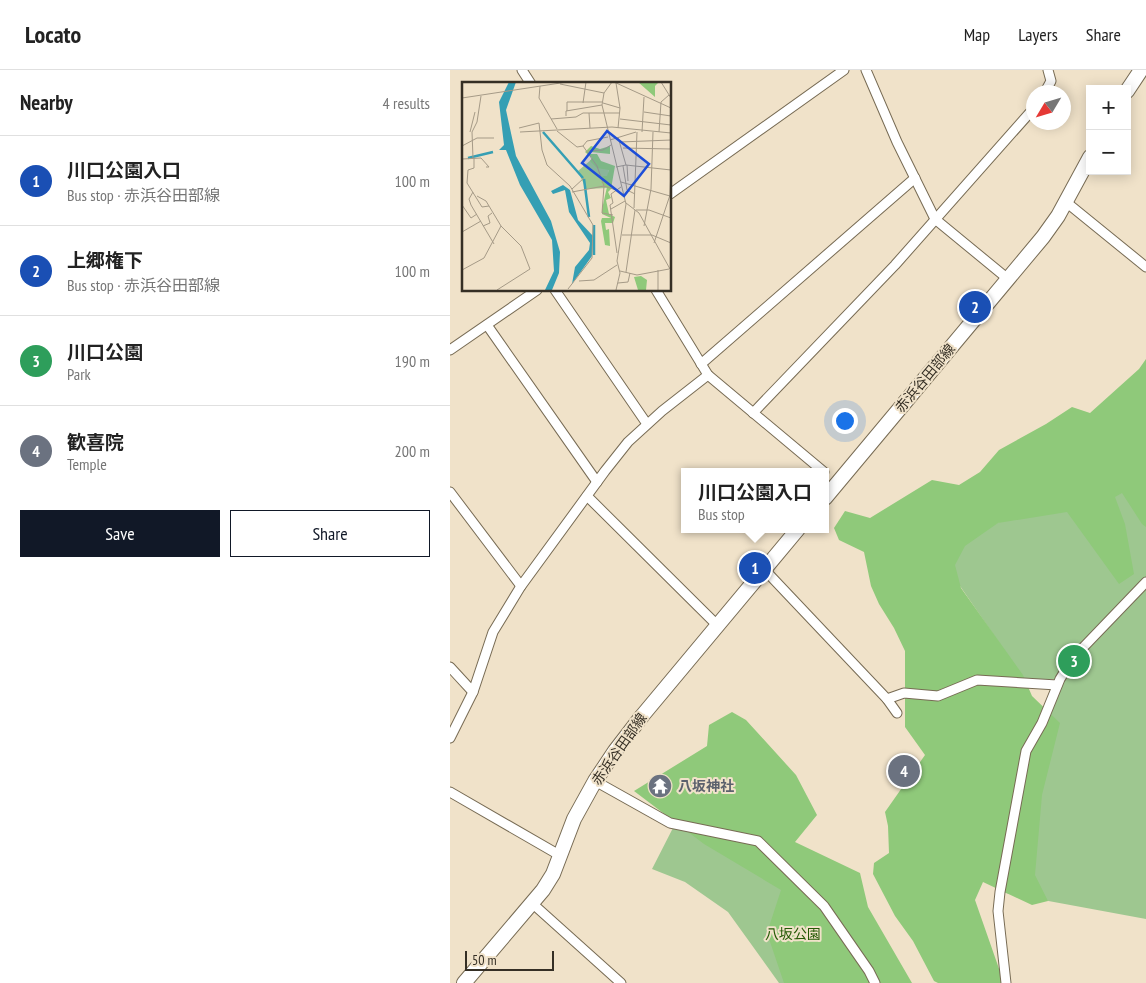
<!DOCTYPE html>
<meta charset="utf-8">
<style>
body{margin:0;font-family:"PT Sans Narrow","Noto Sans JP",sans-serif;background:#f2f2f2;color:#222}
.controls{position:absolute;right:15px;top:15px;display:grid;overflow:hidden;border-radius:0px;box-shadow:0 2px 12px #0003}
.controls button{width:45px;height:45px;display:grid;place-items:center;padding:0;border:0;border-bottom:1px solid #e0e0e0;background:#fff;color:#222;font:25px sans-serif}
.compass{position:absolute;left:576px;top:15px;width:45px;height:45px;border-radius:50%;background:#fff;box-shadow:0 2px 12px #0003;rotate:232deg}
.scale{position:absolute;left:15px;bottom:12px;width:89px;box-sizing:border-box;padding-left:5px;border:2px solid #352f25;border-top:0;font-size:14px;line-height:18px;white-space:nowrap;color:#352f25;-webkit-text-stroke:4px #f0e2c9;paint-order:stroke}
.you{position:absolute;left:394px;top:350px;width:18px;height:18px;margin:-12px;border:4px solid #fff;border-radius:50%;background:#1a73e8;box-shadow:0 0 0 8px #1a73e833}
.badge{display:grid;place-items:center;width:32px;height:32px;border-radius:50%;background:#111827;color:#fff;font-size:16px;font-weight:700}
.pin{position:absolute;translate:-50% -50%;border:2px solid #fff;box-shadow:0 1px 5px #0006}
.popup{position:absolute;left:231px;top:398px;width:148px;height:65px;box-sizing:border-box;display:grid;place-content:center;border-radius:0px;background:#fff;filter:drop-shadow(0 1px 4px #0005);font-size:16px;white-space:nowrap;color:#767676}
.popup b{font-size:19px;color:#222}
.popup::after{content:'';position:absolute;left:50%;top:100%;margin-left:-10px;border:10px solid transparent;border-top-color:#fff}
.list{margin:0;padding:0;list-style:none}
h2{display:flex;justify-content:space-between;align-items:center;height:65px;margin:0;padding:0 20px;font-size:21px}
h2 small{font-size:16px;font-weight:400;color:#767676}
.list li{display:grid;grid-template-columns:32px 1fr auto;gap:15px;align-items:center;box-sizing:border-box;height:90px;padding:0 20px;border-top:1px solid #e0e0e0}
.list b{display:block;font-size:19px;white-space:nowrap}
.list p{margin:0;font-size:16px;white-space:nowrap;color:#767676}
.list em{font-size:16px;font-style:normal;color:#767676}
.actions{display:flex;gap:10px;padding:15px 20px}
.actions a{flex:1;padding:11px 0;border:1px solid #111827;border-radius:0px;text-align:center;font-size:18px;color:#111827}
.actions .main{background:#111827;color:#fff}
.map{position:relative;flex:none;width:696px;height:913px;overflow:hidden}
header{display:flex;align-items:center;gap:30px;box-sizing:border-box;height:70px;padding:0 25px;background:#fff;border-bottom:1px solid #e0e0e0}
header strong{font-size:24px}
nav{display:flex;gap:28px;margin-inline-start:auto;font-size:18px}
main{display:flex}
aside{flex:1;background:#fff}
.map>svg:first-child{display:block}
.green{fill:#9ec790}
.forest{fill:#8fc97a}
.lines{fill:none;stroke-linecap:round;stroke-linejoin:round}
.street-casing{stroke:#776b54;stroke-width:11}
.secondary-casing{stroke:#776b54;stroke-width:16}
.street{stroke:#fff;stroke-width:9}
.secondary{stroke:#fff;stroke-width:14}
.labels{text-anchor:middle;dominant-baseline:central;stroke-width:4;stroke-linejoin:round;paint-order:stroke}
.street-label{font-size:14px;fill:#352f25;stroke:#f0e2c9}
.worship-label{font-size:14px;font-weight:bold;fill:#5b616d;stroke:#f0e2c9;text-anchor:start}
.park-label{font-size:14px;fill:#245905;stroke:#f0e2c9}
.inset-river{fill:none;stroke:#359fb4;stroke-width:2.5}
.inset-road{fill:none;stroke:#a59a87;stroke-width:1}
.view{fill:#1d4ed8;fill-opacity:0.15;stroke:#1d4ed8;stroke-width:2.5}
.inset-edge{fill:none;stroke:#352f25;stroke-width:2.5}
</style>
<header>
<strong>Locato</strong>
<nav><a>Map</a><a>Layers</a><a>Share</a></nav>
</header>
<main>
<aside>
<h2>Nearby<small>4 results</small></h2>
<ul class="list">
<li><span class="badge" style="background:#1a4fb4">1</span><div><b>川口公園入口</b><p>Bus stop · 赤浜谷田部線</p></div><em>100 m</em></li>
<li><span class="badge" style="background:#1a4fb4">2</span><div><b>上郷権下</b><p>Bus stop · 赤浜谷田部線</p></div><em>100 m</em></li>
<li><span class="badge" style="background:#2e9e5b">3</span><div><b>川口公園</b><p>Park</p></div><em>190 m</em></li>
<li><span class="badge" style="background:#6b7280">4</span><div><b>歓喜院</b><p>Temple</p></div><em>200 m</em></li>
</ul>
<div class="actions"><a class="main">Save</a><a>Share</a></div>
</aside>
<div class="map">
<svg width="696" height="913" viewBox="0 0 696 913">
<rect width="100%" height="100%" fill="#f0e2c9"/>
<g class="green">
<polygon points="696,339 696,849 550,822 609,609 554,613 550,574 490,487 532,459 603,431"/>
<polygon points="225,754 302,772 422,913 329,913 278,842 235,812 202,799"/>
</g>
<g class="forest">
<polygon points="696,289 696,457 692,454 672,423 665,427 675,454 684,504 669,514 617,442 548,453 515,476 505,495 511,518 573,605 582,626 610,653 592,725 585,805 598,831 582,835 533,812 525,830 554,913 488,913 484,911 463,871 445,846 423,804 424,793 439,783 438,756 435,742 475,685 455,657 455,581 444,558 429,534 421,516 414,482 389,470 384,458 395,441 420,448 482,410 509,415 530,402 549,380 596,354 622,337 640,343 689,299"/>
<polygon points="282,642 296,650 346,705 367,745 345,772 410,803 418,837 462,913 334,913 317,863 331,820 254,774 184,721 257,676 259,655"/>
</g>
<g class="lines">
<g class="street-casing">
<g id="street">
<polyline points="72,0 81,14"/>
<polyline points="416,0 447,72 485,149 558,209"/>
<polyline points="595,22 601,11 598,0"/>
<polyline points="220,124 394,0"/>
<polyline points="616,132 696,197"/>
<polyline points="105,220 197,354"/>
<polyline points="206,220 258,305 374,402"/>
<polyline points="37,255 147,412"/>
<polyline points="0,280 87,220"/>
<polyline points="251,294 465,108"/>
<polyline points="303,343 445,195 584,38"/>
<polyline points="0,422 71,516"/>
<polyline points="137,426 267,555"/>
<polyline points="314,499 437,629 447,643"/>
<polyline points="0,597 23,622"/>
<polyline points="437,629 454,623 488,626 527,610 607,615"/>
<polyline points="0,668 23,622 43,562 71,516 155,401 178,372 212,341 258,305"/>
<polyline points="145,711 220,753 308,771 374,836 419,901 425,913"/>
<polyline points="0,722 111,786"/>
<polyline points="83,834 171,913"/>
<polyline points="556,913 548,841 550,822 576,681 592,653 610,609 623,588 696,512"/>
</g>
</g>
<g class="secondary-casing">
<g id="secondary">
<polyline points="677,21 691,0"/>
<polyline points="375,428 593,167 608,146 640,87"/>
<polyline points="14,913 93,820 103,804 124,749 145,711 165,681 192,646 348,459"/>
</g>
</g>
<use href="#street" class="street"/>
<use href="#secondary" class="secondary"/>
</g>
<defs>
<g id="temple-disc" transform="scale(1.25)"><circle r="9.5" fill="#6b7280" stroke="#f0e2c9"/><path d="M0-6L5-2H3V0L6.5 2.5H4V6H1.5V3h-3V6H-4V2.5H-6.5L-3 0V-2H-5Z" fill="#fff"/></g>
</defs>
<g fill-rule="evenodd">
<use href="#temple-disc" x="210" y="716"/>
</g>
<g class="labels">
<g class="street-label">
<text transform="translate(475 308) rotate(-50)">赤浜谷田部線</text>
<text transform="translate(169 679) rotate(-55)">赤浜谷田部線</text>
</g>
<g class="worship-label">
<text x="228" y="716">八坂神社</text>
</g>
<g class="park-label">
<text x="343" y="864">八坂公園</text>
</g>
</g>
<g transform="translate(12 12)">
<rect width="209" height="209" fill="#f0e2c9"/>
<path d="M130,77L141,86L147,87L145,106L124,107L116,89Z" fill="#9ec790"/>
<path d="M176,0H197L193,4V15ZM129,64L138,67L148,64V72L129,70L126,72H135L139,79L153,84L149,107L146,110L149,116L144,118L147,132L153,135L151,141H143L144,148L147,147L148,164L143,163L139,139L140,136H149L140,132V127L145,105L139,100L143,97L140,94H145L147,88L135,86L128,79L130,76L123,70ZM179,194L185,198L184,208H176L172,195Z" fill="#8fc97a"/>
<path d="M47,0H54L44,28L54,74L89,139L98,170L97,191L90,208H83L92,189L90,158L58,103L44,68H37L42,63L37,20ZM101,103L108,108L116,138L131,154L130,174L110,202L113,185L127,168L128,161L107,130L103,108L91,112L89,109Z" fill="#359fb4"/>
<path class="inset-river" d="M81,50L121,96M6,76L31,70M122,97L127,135M132,143V173"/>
<path class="inset-road" d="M150,0L142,11L140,23L164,122L155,179L158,191L154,208M152,0L209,26M199,0L209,16M154,1L158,26L156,46M98,2L142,11M78,4L77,16L95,47M0,16L105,0M121,21L124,0M141,21L158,26M105,29V20H140M182,30L209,34M127,31L128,46M141,31H158M104,34V29L140,23M89,37L114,35L121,31H141M158,37L209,43M57,46L77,41L80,68L85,83L108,104L131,143L130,176L106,207M95,49L115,65L121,64L135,84L142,104L154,108M8,50L13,30M58,50L150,45L209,51M180,50L182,15M197,50L199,20L207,13M156,55L164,83M148,58L174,50M158,60L209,58M0,64L15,56H32M121,64L125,59L146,55M161,66L209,67M126,69L141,68L149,63M11,76L10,50L15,40L19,14M12,76V86L6,88L5,101L20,125L27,124M0,77L19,76L27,85H24M165,83L166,99M161,84L165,108L173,112M154,85L164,83L209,88M159,100L208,114M110,107L122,96M11,110L7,117L9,123L32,162M110,110L142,104L140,131L151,133M15,114L24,119L39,144M164,121L177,131L208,187M0,123L9,136L15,132M172,126L175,50M149,127L163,119M174,128H187L209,136M21,144L28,141L26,134L30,131M182,144L189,107L191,50M0,150L19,139M160,153H190L209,161M192,161L208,113L209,86M155,171L148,123L151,121L149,112L159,105M0,188L22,176L39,144M158,189L175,193L207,187M164,190L173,128M117,199L132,198L155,183M156,201L166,200L168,191M35,208L68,187L59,164L39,144M196,208V188"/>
<path class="view" d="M145,49L187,82L162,114L120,81Z"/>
<rect width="209" height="209" class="inset-edge"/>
</g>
</svg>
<div class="controls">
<button>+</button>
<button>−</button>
</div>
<svg class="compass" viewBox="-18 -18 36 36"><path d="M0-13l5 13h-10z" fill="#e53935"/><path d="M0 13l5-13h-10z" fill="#767676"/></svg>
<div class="scale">50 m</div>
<div class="you"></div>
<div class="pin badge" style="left:305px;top:498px;background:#1a4fb4">1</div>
<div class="popup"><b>川口公園入口</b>Bus stop</div>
<div class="pin badge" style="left:525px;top:237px;background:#1a4fb4">2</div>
<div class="pin badge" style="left:624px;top:591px;background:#2e9e5b">3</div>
<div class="pin badge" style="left:454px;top:701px;background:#6b7280">4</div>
</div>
</main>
